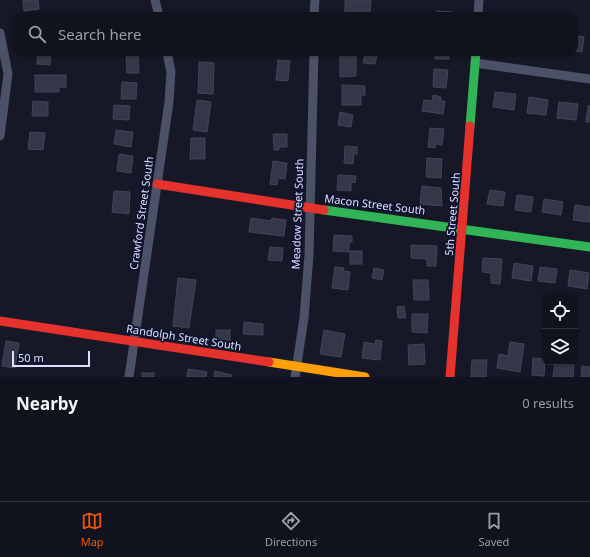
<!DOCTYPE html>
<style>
body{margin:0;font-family:"Noto Sans",sans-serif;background:#191b26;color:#f1f3f6}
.controls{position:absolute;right:12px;bottom:12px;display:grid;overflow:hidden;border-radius:8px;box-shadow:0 1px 3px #0004}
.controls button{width:36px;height:36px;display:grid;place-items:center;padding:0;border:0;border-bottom:1px solid #30323b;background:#10121d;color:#f1f3f6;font:20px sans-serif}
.scale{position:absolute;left:12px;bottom:10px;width:78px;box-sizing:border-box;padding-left:4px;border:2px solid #dce2ff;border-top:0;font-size:11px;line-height:14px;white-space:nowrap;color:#dce2ff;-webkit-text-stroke:3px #0f132e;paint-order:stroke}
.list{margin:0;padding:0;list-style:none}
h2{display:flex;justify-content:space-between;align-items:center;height:52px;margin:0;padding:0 16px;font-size:17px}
h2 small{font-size:13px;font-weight:400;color:#9c9ea4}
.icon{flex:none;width:22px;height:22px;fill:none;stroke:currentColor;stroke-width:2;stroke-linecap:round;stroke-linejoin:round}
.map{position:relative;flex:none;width:590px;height:377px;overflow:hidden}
.search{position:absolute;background:#10121d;box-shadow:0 1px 3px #0004;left:12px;right:12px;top:12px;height:44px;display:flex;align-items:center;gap:10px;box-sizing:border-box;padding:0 14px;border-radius:12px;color:#9c9ea4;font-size:15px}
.sheet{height:124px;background:#10121d}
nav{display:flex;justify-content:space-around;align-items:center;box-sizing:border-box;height:56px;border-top:1px solid #30323b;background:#10121d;font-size:11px;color:#9c9ea4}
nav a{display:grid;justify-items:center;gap:2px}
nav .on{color:#ea580c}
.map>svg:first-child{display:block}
.building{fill:#353748;stroke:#41445b}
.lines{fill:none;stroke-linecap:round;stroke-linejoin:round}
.street{stroke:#4b5268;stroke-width:9}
.fast{stroke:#30b455;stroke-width:9}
.slow{stroke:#ff9f0a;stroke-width:9}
.jam{stroke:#e5322d;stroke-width:9}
.labels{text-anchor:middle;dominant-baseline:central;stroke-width:3.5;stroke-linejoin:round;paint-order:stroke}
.street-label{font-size:11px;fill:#dce2ff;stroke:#0f132e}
</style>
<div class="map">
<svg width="590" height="377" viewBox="0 0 590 377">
<rect width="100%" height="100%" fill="#161827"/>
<g class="building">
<polygon points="23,0 38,0 39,9 24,11"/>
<polygon points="345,0 371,0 370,12 345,12"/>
<polygon points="437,11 452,12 452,16 437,16"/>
<polygon points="574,35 584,37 582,52 574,51"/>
<polygon points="38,52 51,52 50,65 37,64"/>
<polygon points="340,52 356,52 356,76 340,77"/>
<rect x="435" y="52" width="14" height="7"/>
<polygon points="365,53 377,55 375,64 363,63"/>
<polygon points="138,54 139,73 127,73 126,55"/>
<polygon points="278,60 290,61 288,81 276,80"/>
<polygon points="199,62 214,63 213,94 198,93"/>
<polygon points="434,69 448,70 446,88 433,87"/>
<polygon points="35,75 66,75 66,87 59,87 59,92 35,92"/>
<polygon points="122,82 137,83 136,99 121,99"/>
<polygon points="342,85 365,86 365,95 361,95 361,105 342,105"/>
<polygon points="495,92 516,94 514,110 493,107"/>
<polygon points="433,95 441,97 441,101 445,101 443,114 422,111 424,100 432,101"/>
<polygon points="529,97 548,100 546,115 527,113"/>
<polygon points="197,100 211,102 207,132 193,130"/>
<polygon points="33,101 48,102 48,116 32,116"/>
<polygon points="559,102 578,104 576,120 557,118"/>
<polygon points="114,105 130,106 129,120 113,119"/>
<polygon points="588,106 590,106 590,122 586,122"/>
<polygon points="340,112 353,115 351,127 338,125"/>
<polygon points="430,128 444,129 442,145 436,144 435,148 428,147"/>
<polygon points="116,130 133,132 131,147 114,144"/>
<polygon points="30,132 45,133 43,150 28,149"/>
<polygon points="273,134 287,134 287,147 279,147 279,150 274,150"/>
<polygon points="191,138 205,138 205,159 190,159"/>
<polygon points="345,146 357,147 357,154 354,154 353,164 344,163"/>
<polygon points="119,154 133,156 131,173 117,171"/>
<polygon points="427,158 442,159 441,178 426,177"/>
<polygon points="273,161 287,163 285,179 278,178 277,185 270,184"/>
<polygon points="338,175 356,176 355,183 351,182 351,191 337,190"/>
<polygon points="422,186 441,188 442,206 420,204"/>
<polygon points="490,190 505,192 503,206 487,204"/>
<polygon points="114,191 130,192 129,214 112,212"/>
<polygon points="517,195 533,197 531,212 515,210"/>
<polygon points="544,199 563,202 561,215 542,212"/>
<polygon points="575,205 590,207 590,222 573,220"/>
<polygon points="251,218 271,221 272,218 286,220 284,236 249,232"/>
<polygon points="334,235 352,236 352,242 349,242 349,252 333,251"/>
<polygon points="411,245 437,246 436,266 427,266 427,259 411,258"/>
<polygon points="270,247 283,248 282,261 268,260"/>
<rect x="350" y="251" width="12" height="13"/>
<polygon points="483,258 502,259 500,284 491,283 491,273 482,272"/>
<polygon points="514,263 533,266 531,281 512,278"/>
<polygon points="335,267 344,268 343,271 350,272 348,290 332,288"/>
<polygon points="540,267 557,269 555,283 538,281"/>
<polygon points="374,268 384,270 382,280 372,278"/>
<polygon points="570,270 589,273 587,289 568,286"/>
<polygon points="178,278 196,280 189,328 173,326"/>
<polygon points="413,280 428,280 429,300 414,300"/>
<polygon points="404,306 406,318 398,318 397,307"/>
<polygon points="412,314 428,314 427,333 412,332"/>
<polygon points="244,322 263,324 263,335 243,334"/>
<rect x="216" y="330" width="14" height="13"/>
<polygon points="324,330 345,334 341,357 320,354"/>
<polygon points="376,340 382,341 380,360 362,358 364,342 375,344"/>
<polygon points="6,341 19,343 15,368 2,366"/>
<polygon points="510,342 524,344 520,372 497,368 499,354 508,356"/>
<polygon points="424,344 425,364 409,365 408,345"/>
<polygon points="533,358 545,359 544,376 532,375"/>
<polygon points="472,360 487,360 486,377 471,377"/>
<polygon points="555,362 574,364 573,377 553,377"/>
<polygon points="582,366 590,367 590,377 581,377"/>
<polygon points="188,369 207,372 206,377 187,377"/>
<polygon points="215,371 232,375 231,377 214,377"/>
<rect x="142" y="373" width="12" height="4"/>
</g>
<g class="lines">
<g class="street">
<polyline points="155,0 159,16"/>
<polyline points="314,16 315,0"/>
<polyline points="478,16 479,0"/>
<polyline points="0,33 8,74 0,136"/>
<polyline points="475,63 590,79"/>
<polyline points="129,377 169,102 171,72 167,52"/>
<polyline points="295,377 304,318 309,255 314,52"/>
</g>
<g class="fast">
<polyline points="470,126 476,52"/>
<polyline points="324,210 590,247"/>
</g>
<polyline class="slow" points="269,362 365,377"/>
<g class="jam">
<polyline points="157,184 324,210"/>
<polyline points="0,321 269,362"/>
<polyline points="450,377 470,126"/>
</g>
</g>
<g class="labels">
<g class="street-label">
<text transform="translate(375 204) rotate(7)">Macon Street South</text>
<text transform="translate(141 213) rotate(-82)">Crawford Street South</text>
<text transform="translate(297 214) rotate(-88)">Meadow Street South</text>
<text transform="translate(452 214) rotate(-85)">5th Street South</text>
<text transform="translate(184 337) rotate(9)">Randolph Street South</text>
</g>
</g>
</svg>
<div class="controls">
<button><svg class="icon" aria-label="locate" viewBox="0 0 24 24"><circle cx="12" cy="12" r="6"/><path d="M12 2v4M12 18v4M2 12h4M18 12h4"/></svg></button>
<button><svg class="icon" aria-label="layers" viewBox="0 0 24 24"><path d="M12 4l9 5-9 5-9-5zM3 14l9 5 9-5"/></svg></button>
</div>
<div class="scale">50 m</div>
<div class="search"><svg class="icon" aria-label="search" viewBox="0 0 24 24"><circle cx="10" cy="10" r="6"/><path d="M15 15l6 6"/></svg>Search here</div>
</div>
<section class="sheet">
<h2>Nearby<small>0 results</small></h2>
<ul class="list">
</ul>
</section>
<nav>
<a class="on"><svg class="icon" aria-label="map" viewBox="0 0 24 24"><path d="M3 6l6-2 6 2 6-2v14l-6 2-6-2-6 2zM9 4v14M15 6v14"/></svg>Map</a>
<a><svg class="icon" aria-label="directions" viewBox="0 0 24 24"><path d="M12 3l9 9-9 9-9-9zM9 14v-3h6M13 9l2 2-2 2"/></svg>Directions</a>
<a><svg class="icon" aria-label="saved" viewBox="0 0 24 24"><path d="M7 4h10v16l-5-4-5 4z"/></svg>Saved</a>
</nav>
